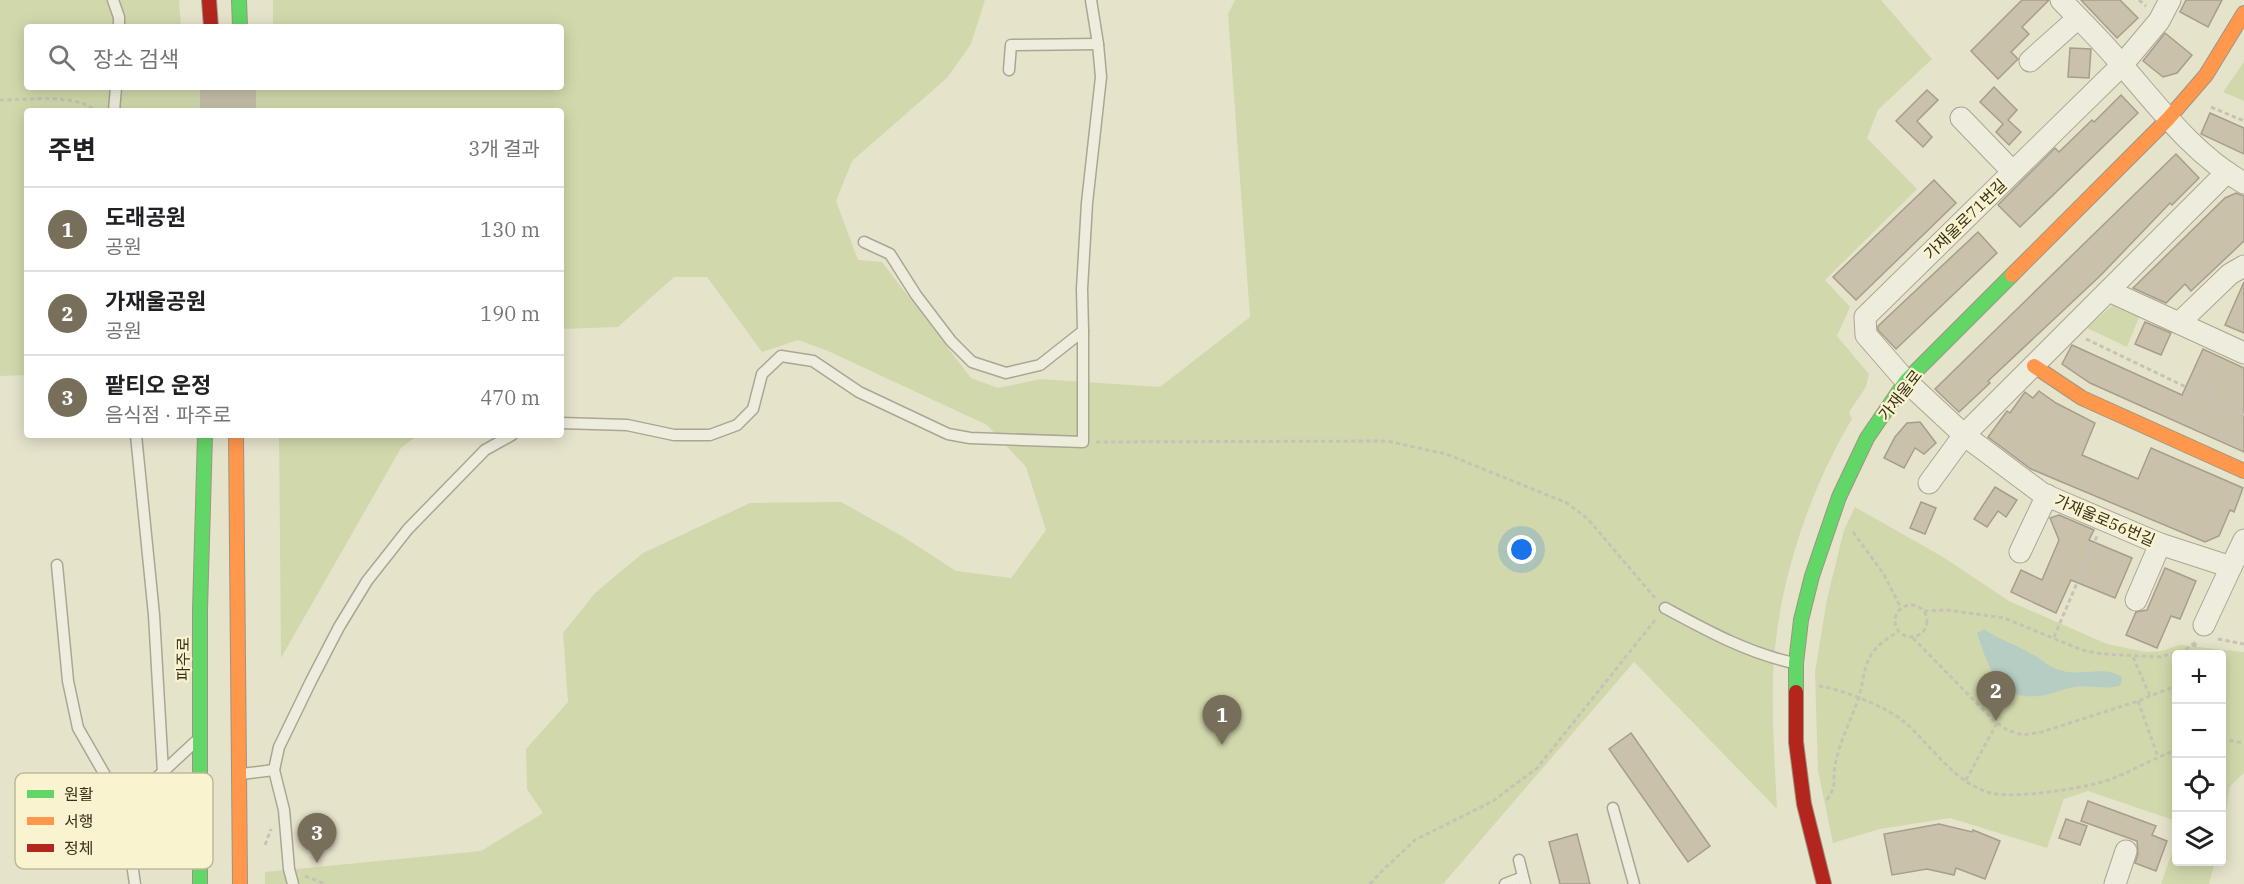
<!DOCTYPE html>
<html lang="ko">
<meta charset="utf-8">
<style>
body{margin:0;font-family:"IBM Plex Serif","Noto Sans KR",serif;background:#f6f6f6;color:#202124}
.controls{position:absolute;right:18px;bottom:18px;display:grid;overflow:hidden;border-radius:6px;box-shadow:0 3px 15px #0003}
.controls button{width:54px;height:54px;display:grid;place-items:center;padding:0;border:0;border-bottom:2px solid #e0e0e0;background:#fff;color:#202124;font:30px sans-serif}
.you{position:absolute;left:1522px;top:550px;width:21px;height:21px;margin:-15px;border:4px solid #fff;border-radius:50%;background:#1a73e8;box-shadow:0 0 0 9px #1a73e833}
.badge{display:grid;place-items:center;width:39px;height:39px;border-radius:50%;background:#776f59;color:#fff;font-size:20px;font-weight:700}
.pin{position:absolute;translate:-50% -50px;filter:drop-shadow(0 2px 3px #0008)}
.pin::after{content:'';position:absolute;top:32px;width:21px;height:18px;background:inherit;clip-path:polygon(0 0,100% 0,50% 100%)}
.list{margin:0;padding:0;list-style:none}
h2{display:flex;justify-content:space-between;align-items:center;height:78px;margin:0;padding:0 24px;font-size:26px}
h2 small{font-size:20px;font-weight:400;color:#757577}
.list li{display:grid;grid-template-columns:39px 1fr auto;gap:18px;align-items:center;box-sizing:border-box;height:84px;padding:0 24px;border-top:2px solid #e0e0e0}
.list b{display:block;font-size:22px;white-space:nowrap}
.list p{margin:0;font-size:20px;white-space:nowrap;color:#757577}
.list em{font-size:20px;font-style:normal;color:#757577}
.icon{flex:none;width:33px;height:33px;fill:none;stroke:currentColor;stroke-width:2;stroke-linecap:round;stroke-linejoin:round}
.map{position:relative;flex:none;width:2244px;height:884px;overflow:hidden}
.search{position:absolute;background:#fff;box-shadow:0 3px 15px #0003;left:24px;top:24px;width:540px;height:66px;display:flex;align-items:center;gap:15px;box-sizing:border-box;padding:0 21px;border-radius:6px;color:#757577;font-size:22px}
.panel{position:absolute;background:#fff;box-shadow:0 3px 15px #0003;left:24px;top:108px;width:540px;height:330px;border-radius:6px}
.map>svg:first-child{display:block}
.green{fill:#d1d9ac}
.water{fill:#b6cdc3}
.building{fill:#cac1ab;stroke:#a69e8a;stroke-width:1.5}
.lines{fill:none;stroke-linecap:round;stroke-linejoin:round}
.secondary-tunnel{stroke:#c4bfa8;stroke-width:30;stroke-dasharray:30 15;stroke-linecap:butt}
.lane-casing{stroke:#aba694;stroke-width:13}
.street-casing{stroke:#aba694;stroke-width:23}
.fast-casing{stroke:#9b9684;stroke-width:16}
.slow-casing{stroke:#9b9684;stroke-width:16}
.jam-casing{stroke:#9b9684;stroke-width:16}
.path{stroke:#c7c3b4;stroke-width:3;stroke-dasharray:4.5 3;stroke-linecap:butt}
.lane{stroke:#eeecdd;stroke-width:10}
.street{stroke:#eeecdd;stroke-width:21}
.fast{stroke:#63d668;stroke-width:14}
.slow{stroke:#ff974d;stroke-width:14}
.jam{stroke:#b3261e;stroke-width:14}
.labels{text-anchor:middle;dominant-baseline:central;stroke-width:4.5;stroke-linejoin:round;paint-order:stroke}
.street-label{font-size:16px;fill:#3b301b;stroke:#f9f4cf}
.key{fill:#f9f4cf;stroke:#c0b999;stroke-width:1.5}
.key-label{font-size:16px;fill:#3b301b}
</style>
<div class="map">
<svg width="2244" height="884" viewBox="0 0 2244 884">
<rect width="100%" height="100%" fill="#e6e3cb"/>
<g class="green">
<path d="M0,0H179L181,27H27V87H561V27H273V0H985L971,44L947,78L852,161L836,201L858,260L882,262L971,378L998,388L1040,379L1160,387L1250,317L1228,14L1235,0H1881L1932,59L1878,110L1867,138L1917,189L1825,280L1850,307L1837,336L1869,374L1866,387L1849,412L1852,419C1807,494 1775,593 1773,680C1772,723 1775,766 1777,809L1634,662L1443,884H265V872L481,851L543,813L527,789L526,749L568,702L563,633L595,593L643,553L750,503L841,502L902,536L956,571L1011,578L1046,530L1026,467L987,425L828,351L798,340L762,352L707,277H674L618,327L561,329V111H27V375L0,376Z"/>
<polygon points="2244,62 2244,101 2223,92"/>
<polygon points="2115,303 2140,315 2127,347 2087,328"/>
<polygon points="279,435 418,435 401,448 281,658"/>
<polygon points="1855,507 1943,557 2009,601 2107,644 2146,652 2162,651 2180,645 2244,652 2244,773 2230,786 2222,840 2222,654 2176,654 2176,821 2088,791 2064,799 2047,848 1950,818 1880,829 1833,843 1818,771 1815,672 1827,599 1844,530"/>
<polygon points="2176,841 2176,862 2215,862 2209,884 2161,884"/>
</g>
<path class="water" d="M1984,629C1999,640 2015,644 2030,653C2042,659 2049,668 2063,671C2083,676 2105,665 2122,677L2121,685C2105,691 2091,684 2075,687C2062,689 2050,695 2038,696C1996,701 1988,664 1977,633Z"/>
<g class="building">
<polygon points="2022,0 2049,0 2022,27 2029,34 2011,52 2018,59 1998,79 1971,51"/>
<polygon points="2081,0 2120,0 2138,18 2117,38"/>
<polygon points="2186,0 2222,0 2208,27 2180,12"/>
<polygon points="2165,33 2192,55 2177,73 2163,77 2143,61"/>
<polygon points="2070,48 2091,49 2089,78 2068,77"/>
<polygon points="1994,87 2017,110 2008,120 2021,132 2009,145 1996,132 2003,124 1980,102"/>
<polygon points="1927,90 1938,100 1917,121 1932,137 1923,147 1896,121"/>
<polygon points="2121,95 2138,113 2020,227 1998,205 2055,148 2059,152 2092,120 2094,122"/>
<polygon points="2210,113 2244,128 2244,154 2201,134"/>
<polygon points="2176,154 2199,178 2172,205 2170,203 2101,275 1988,381 1990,383 1959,412 1935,389"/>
<polygon points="1934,180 1956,203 1856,300 1833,277"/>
<polygon points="2236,193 2244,196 2244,241 2191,291 2185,284 2166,303 2133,288 2225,198"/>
<polygon points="1978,232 1997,253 1896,349 1878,330 1878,326"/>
<polygon points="2244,282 2244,333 2225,325"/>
<polygon points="2145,322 2171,333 2161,355 2135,344"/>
<polygon points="2072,345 2182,395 2203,349 2244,368 2244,452 2090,383 2062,364"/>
<polygon points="2039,391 2056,403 2095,423 2082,455 2138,479 2151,448 2243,488 2234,512 2230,510 2219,536 2205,542 2057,480 2031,469 1988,437 2007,411 2010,413 2025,392 2033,398"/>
<polygon points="1920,422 1936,443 1924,454 1915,448 1904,468 1884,458 1895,437 1907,423"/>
<polygon points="1995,487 2017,500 2006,517 1998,511 1987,527 1974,519"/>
<polygon points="1921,502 1936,508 1925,534 1910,528"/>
<polygon points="2059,515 2094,530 2089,540 2132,558 2115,598 2071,580 2056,613 2011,592 2021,570 2042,580 2059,540 2050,518"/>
<polygon points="2165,568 2196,581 2180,619 2171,616 2157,648 2126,635 2136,612 2147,610"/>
<polygon points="1631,733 1710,846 1688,862 1609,749"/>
<polygon points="2088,801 2156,826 2152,835 2167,841 2156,871 2135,863 2138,854 2137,841 2081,821"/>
<polygon points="2066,819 2087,826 2080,845 2059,838"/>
<polygon points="1939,824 1972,832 1973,830 2000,841 1985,879 1956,868 1954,875 1927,869 1892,875 1884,834"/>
<polygon points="1577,834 1590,884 1560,884 1549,842"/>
</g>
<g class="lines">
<g class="secondary-tunnel">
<polyline points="215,87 215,111"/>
<polyline points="241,87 241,111"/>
</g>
<g class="lane-casing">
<g id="lane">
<polyline points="113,0 119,17 119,27"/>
<polyline points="1009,70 1011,45 1098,44"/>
<polyline points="114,111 116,87"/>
<polyline points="864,242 890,254 916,295 951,341 972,362 1006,373 1040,365 1083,331 1082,289 1087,203 1101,77 1098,44 1091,0"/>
<polyline points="561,423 627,425 674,435 710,435 737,425 753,409 762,374 781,356 813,361 859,392 948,434 970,438 1083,442 1083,331"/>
<polyline points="136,435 154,615 163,772"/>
<polyline points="57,565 68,681 78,728 124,808 135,884"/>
<path d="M1665,608C1706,630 1747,653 1794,663"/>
<polyline points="241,774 274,770"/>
<polyline points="124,808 195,742"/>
<polyline points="1613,808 1634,884"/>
<polyline points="1519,860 1525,884"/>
<polyline points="293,884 289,869 284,810 274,770 279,747 311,681 339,627 367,581 408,529 485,450 512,435"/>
<polyline points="1505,884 1523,877"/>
</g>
</g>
<g class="street-casing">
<g id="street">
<path d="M2061,0C2079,19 2098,37 2115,57C2154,101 2192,154 2244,183"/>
<polyline points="2170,0 2159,21 2122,65 1865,317 1866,335 1906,381 1964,435 2043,494 2160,544 2231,567 2244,540"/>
<polyline points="2030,61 2078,18"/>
<polyline points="1961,118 2013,172"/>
<polyline points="2109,291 2244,353"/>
<polyline points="2179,323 2230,274 2244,266"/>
<polyline points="1929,483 1964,435 2227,172"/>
<polyline points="2020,552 2047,495"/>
<polyline points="2136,600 2160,544"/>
<polyline points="2204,625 2231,567"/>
<polyline points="2115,884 2126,851"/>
</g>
</g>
<g class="fast-casing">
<g id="fast">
<polyline points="239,0 240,27"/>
<polyline points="1796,692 1796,663 1801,620 1812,576 1839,497 1867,438 1906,381 2012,275"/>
<polyline points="200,884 200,610 205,435"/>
</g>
</g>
<g class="slow-casing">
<g id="slow">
<polyline points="2012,275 2168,119 2206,75 2244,13"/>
<polyline points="2034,366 2082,398 2244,471"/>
<polyline points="236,435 240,884"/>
</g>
</g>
<g class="jam-casing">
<g id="jam">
<polyline points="209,0 211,27"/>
<polyline points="1796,692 1796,742 1804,804 1824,884"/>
</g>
</g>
<g class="path">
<polyline points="2139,0 2146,6"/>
<path d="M0,100C23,100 78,93 95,111"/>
<polyline points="2211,107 2244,121"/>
<polyline points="2086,339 2244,415"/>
<polyline points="1096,442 1387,441 1446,454 1567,503 1588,519 1655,598"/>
<polyline points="1853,532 1883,573 1901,608"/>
<circle cx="1911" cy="621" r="16"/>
<polyline points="1924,611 1947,610 2004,618 2082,650 2102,654 2160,657 2185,650 2196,642"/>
<polyline points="2054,637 2097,536"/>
<polyline points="1913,638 1994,721 2007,730 2023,735 2042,732 2138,701 2173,687 2176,682"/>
<polyline points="2218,639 2244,644"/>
<polyline points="2191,654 2196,643"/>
<polyline points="2133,657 2150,696"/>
<path d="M1819,686C1841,689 1885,706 1903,721C1931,744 1953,783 1991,793C2016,799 2090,788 2114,778C2135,769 2155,758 2176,750"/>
<polyline points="2138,701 2158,757"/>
<polyline points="2222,739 2244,743"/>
<polyline points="1966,780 1997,723"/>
<path d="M1827,800C1838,783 1832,783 1835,766C1839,743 1850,722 1858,700C1864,683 1862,668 1873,652C1880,643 1889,637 1898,632"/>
<polyline points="265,845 271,829"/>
<polyline points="305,876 326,884"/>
<polyline points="1370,884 1383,870 1415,840 1493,801 1537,768 1656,619"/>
</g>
<use href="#lane" class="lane"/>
<use href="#street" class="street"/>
<use href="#fast" class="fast"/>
<use href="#slow" class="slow"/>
<use href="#jam" class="jam"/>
</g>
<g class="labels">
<g class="street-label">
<text transform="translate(1965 219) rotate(-44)">가재울로71번길</text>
<text transform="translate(1900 395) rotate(-52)">가재울로</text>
<text transform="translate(2105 520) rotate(23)">가재울로56번길</text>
<text transform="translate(183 659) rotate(-90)">파주로</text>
</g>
</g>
<rect x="15" y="773" width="198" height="96" rx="9" class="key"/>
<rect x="27" y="790" width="27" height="8" fill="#63d668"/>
<rect x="27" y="817" width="27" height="8" fill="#ff974d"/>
<rect x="27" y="844" width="27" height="8" fill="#b3261e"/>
<g class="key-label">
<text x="64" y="800">원활</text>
<text x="64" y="827">서행</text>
<text x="64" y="854">정체</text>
</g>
</svg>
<div class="controls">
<button>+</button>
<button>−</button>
<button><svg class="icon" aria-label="locate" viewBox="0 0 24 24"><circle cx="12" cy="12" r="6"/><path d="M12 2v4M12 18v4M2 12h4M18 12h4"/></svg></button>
<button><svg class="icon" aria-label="layers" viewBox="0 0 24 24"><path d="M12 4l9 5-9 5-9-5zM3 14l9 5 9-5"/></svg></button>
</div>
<div class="you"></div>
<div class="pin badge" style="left:1222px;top:745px">1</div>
<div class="pin badge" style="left:1996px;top:721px">2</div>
<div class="pin badge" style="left:317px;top:863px">3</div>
<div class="search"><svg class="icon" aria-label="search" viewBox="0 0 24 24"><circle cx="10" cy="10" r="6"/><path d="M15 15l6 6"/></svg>장소 검색</div>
<section class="panel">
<h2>주변<small>3개 결과</small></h2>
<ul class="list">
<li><span class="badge">1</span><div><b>도래공원</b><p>공원</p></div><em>130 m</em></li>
<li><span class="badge">2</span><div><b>가재울공원</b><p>공원</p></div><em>190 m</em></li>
<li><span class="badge">3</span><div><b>팥티오 운정</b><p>음식점 · 파주로</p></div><em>470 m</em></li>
</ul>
</section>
</div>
